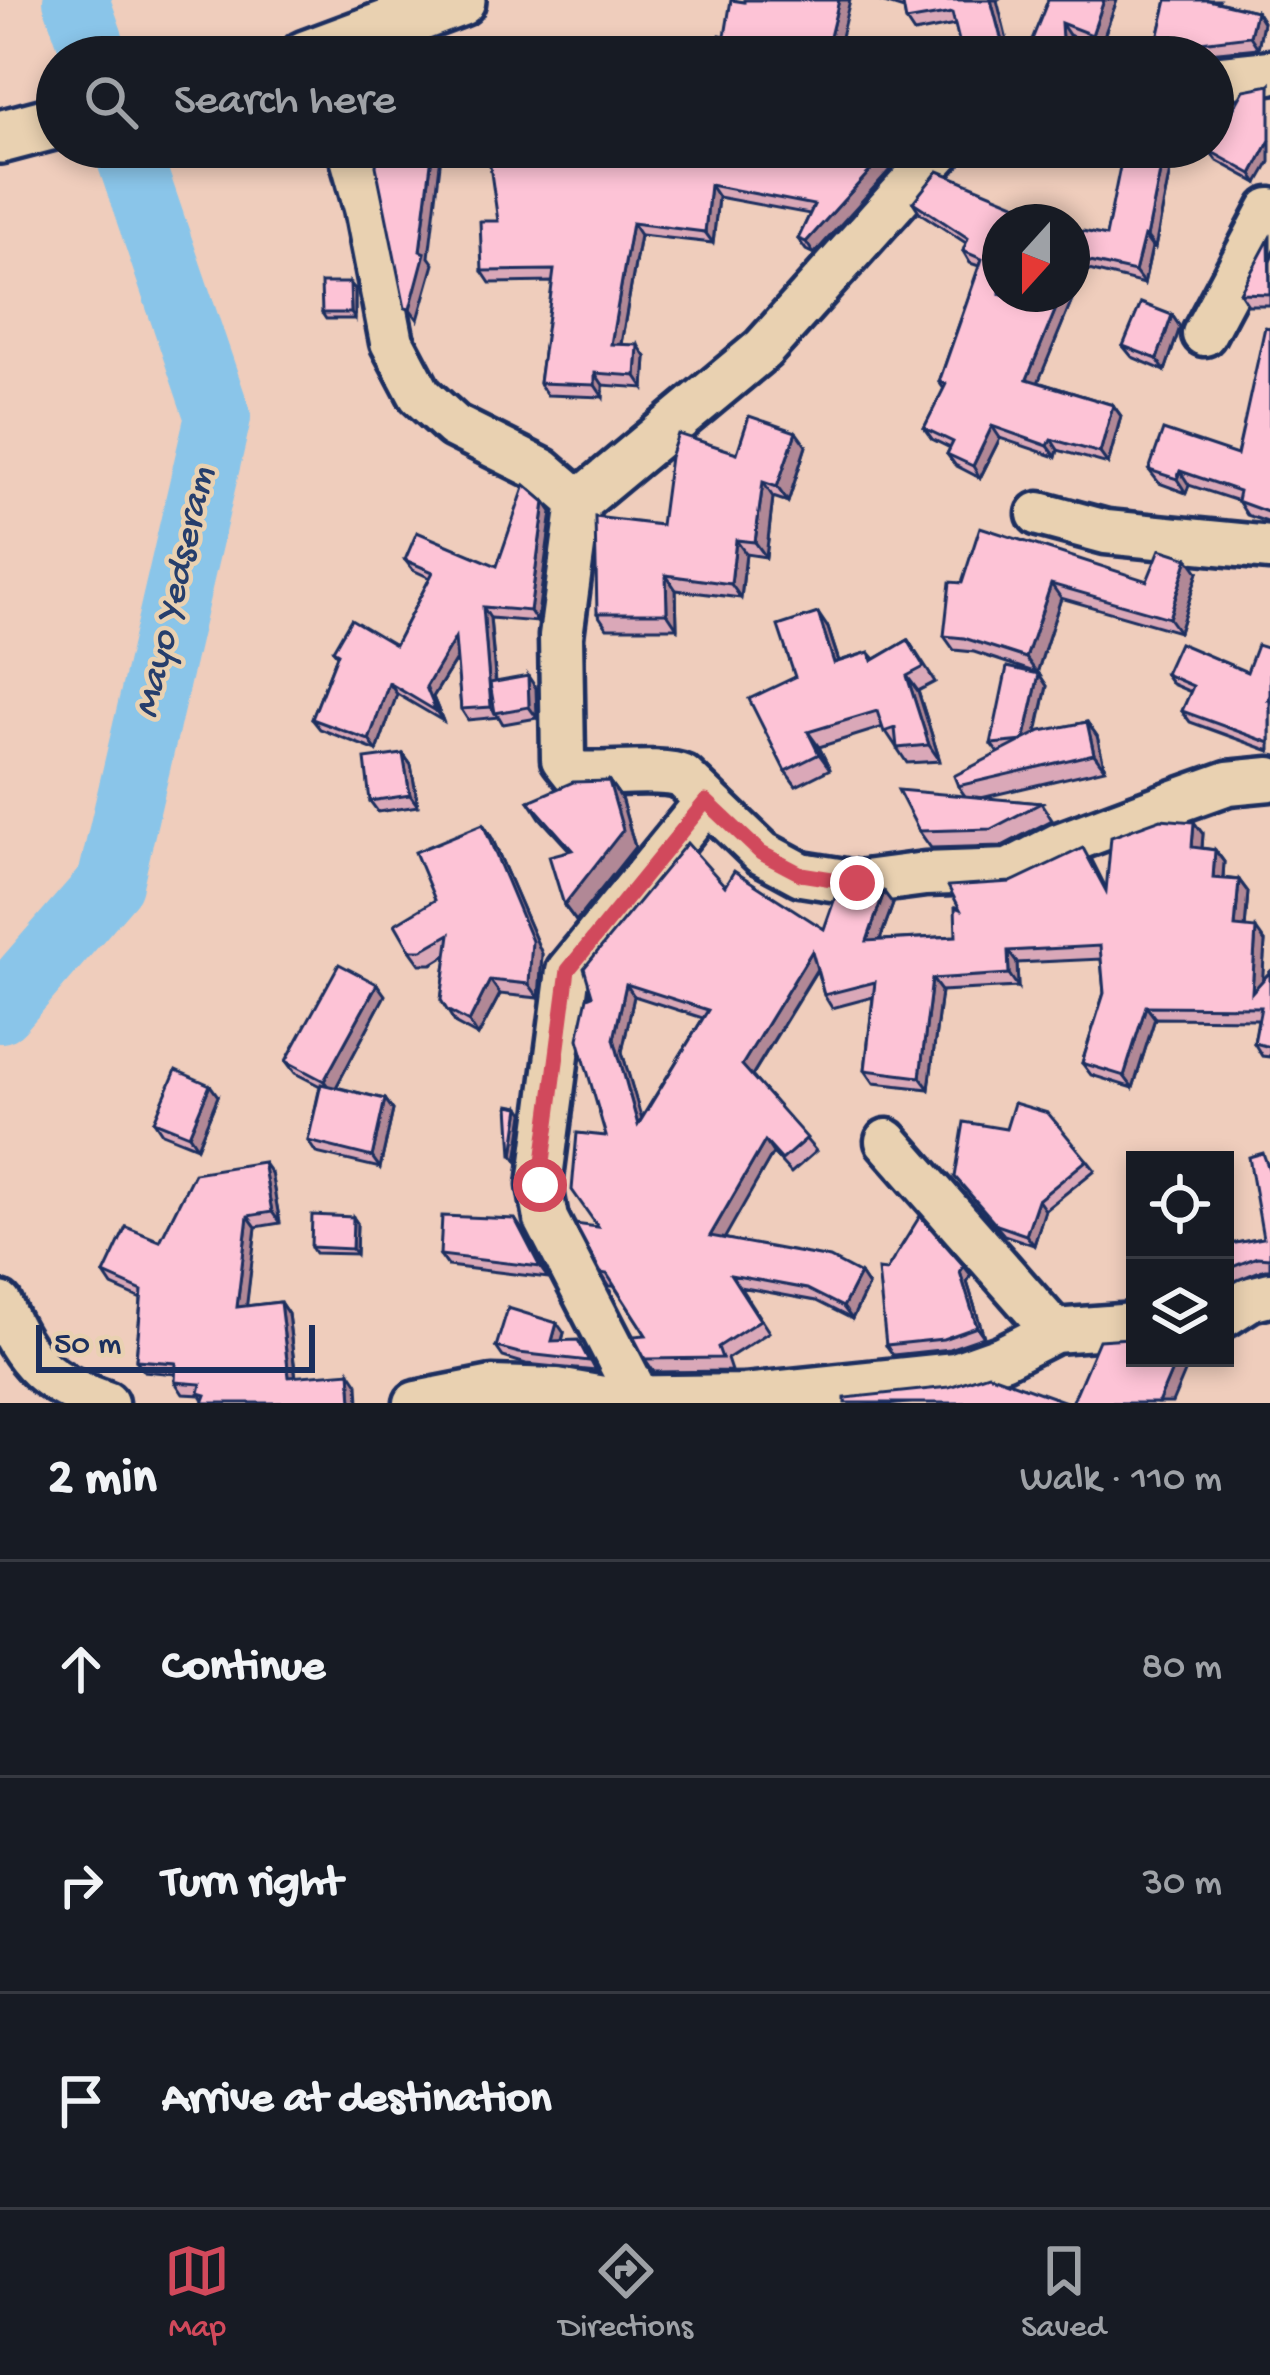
<!DOCTYPE html>
<meta charset="utf-8">
<style>
body{margin:0;font-family:"Gochi Hand",sans-serif;background:#242831;color:#f1f3f6}
.controls{position:absolute;right:36px;bottom:36px;display:grid;overflow:hidden;border-radius:0px;box-shadow:0 6px 18px #0003}
.controls button{width:108px;height:108px;display:grid;place-items:center;padding:0;border:0;border-bottom:3px solid #363941;background:#171b24;color:#f1f3f6;font:60px sans-serif}
.compass{position:absolute;left:982px;top:204px;width:108px;height:108px;border-radius:50%;background:#171b24;box-shadow:0 6px 18px #0003;rotate:201deg}
.scale{position:absolute;left:36px;bottom:30px;width:279px;box-sizing:border-box;padding-left:12px;border:6px solid #1b2f5e;border-top:0;font-size:33px;line-height:42px;white-space:nowrap;color:#1b2f5e;-webkit-text-stroke:9px #e9d1b1;paint-order:stroke}
.stop{position:absolute;width:36px;height:36px;margin:-27px;border:9px solid #d1495b;border-radius:50%;background:#fff}
.stop.end{background:#d1495b;border-color:#fff;box-shadow:0 3px 12px #0008}
.list{margin:0;padding:0;list-style:none}
h2{display:flex;justify-content:space-between;align-items:center;height:156px;margin:0;padding:0 48px;font-size:51px}
h2 small{font-size:39px;font-weight:400;color:#9ea1a6}
.list li{display:grid;grid-template-columns:78px 1fr auto;gap:36px;align-items:center;box-sizing:border-box;height:216px;padding:0 48px;border-top:3px solid #363941}
.list b{display:block;font-size:45px;white-space:nowrap}
.list em{font-size:39px;font-style:normal;color:#9ea1a6}
.icon{flex:none;width:66px;height:66px;fill:none;stroke:currentColor;stroke-width:2;stroke-linecap:round;stroke-linejoin:round}
.map{position:relative;flex:none;width:1270px;height:1403px;overflow:hidden}
.search{position:absolute;background:#171b24;box-shadow:0 6px 18px #0003;left:36px;right:36px;top:36px;height:132px;display:flex;align-items:center;gap:30px;box-sizing:border-box;padding:0 42px;border-radius:66px;color:#9ea1a6;font-size:45px}
.sheet{height:804px;background:#171b24}
nav{display:flex;justify-content:space-around;align-items:center;box-sizing:border-box;height:168px;border-top:3px solid #363941;background:#171b24;font-size:33px;color:#9ea1a6}
nav a{display:grid;justify-items:center;gap:6px}
nav .on{color:#d1495b}
.map>svg:first-child{display:block}
.lines{fill:none;stroke-linecap:round;stroke-linejoin:round}
.river{stroke:#8ac5e9;stroke-width:66}
.minor-casing{stroke:#1b2f5e;stroke-width:51}
.tertiary-casing{stroke:#1b2f5e;stroke-width:60}
.minor{stroke:#e9d1b1;stroke-width:42}
.tertiary{stroke:#e9d1b1;stroke-width:51}
.wall{fill:#daa8b8;stroke:#1b2f5e;stroke-width:3;fill-rule:evenodd}
.shaded-wall{fill:#b18896;stroke:#1b2f5e;stroke-width:3}
.building{fill:#fdc3d6;stroke:#1b2f5e;stroke-width:3;fill-rule:evenodd}
.route{stroke:#d1495b;stroke-width:15}
.labels{text-anchor:middle;dominant-baseline:central;stroke-width:9;stroke-linejoin:round;paint-order:stroke}
.water-label{font-size:39px;font-style:italic;fill:#263e6c;stroke:#e9d1b1}
</style>
<div class="map">
<svg width="1270" height="1403" viewBox="0 0 1270 1403">
<rect width="100%" height="100%" fill="#efcdbc"/>
<filter id="ink" filterUnits="userSpaceOnUse"><feTurbulence type="fractalNoise" baseFrequency=".00833" numOctaves="2"/><feDisplacementMap in="SourceGraphic" scale="24" xChannelSelector="R" yChannelSelector="G"/><feConvolveMatrix kernelMatrix="1 2 1 2 8 2 1 2 1" color-interpolation-filters="sRGB"/></filter>
<g filter="url(#ink)">
<g class="lines">
<g class="river">
<polyline points="76,0 96,57"/>
<polyline points="0,1010 110,883 218,417 126,147"/>
</g>
<g class="minor-casing">
<g id="minor">
<polyline points="1213,78 1270,72"/>
<polyline points="349,147 366,208 392,342 420,395 454,426 542,470 579,502"/>
<path d="M944,147L763,349L579,502L561,636L563,759L574,773C603,776 662,767 683,777L762,853L801,874L857,883L925,874L1009,871L1059,845L1169,804L1228,783L1270,779"/>
<polyline points="1204,334 1270,210"/>
<polyline points="1039,514 1106,532 1270,548"/>
<polyline points="887,1141 1054,1331"/>
<path d="M0,1304C24,1362 46,1384 106,1403"/>
<polyline points="1225,1315 1250,1299 1270,1294"/>
<polyline points="638,1397 546,1219 540,1185 568,971 707,801"/>
<polyline points="416,1403 492,1388 557,1390 603,1398 744,1396 955,1374 1003,1357 1054,1331 1135,1325"/>
</g>
</g>
<g class="tertiary-casing">
<g id="tertiary">
<polyline points="306,57 459,0"/>
<polyline points="0,137 57,122"/>
</g>
</g>
<use href="#minor" class="minor"/>
<use href="#tertiary" class="tertiary"/>
</g>
<g class="wall">
<polygon points="875,0 997,0 955,25 914,33 906,21 904,9"/>
<polygon points="1048,0 1117,0 1100,47 1069,35 1070,57"/>
<polygon points="1167,0 1219,0 1218,2 1256,11 1263,22 1258,48 1209,53 1203,57 1163,57 1156,47"/>
<polygon points="1270,85 1258,183 1216,160 1210,151"/>
<polygon points="522,147 903,147 901,155 893,156 897,162 814,254 806,250 798,239 810,214 718,197 713,243 640,235 621,344 646,357 644,388 603,385 603,397 547,395 539,383 553,282 490,283 482,271"/>
<polygon points="1008,147 1068,147 1068,148 1011,151"/>
<polygon points="1173,155 1155,248 1152,247 1144,284 1085,269 1038,382 1113,405 1121,416 1108,464 1058,450 1056,457 1000,438 980,478 955,465 947,454 950,448 932,439 924,428 944,389 939,382 979,266 970,263 963,251 966,243 920,213 913,202 1022,206 1030,218 1000,222 1000,294 1078,258 1106,236"/>
<polygon points="1270,239 1270,305 1248,305 1240,293"/>
<polygon points="355,289 355,319 326,319 322,313"/>
<polygon points="1172,315 1180,327 1165,371 1132,357 1123,346"/>
<polygon points="1270,328 1270,523 1247,515 1238,501 1189,485 1186,493 1159,483 1149,470 1237,455"/>
<polygon points="806,446 788,502 773,497 766,557 746,554 741,598 676,590 677,628 607,628 597,613 661,525 737,453"/>
<polygon points="545,502 552,512 537,622 490,618 496,682 536,688 537,718 503,724 499,717 468,720 461,709 457,658 433,697 443,721 397,694 377,751 320,729 312,719 337,655 333,650 395,645 430,578 413,570 405,560 497,566"/>
<polygon points="1198,572 1179,632 1061,598 1037,673 974,652 954,650 944,636 962,583 1147,581"/>
<polygon points="828,628 839,661 869,652 875,659 908,640 935,682 918,691 940,761 907,763 883,727 819,747 830,769 796,786 785,771 795,677"/>
<polygon points="1270,649 1270,751 1190,722 1182,711 1191,692 1172,684 1165,674 1247,672"/>
<polygon points="1039,674 1047,686 1037,733 1087,722 1097,736 1105,769 981,798 1041,803 1052,820 1002,846 931,848 919,831 965,796 958,786 998,753 991,744"/>
<polygon points="403,754 411,765 418,806 378,812 370,801"/>
<polygon points="609,781 621,798 635,847 576,921 564,905 570,851 540,818 529,801"/>
<polygon points="483,824 492,838 542,954 539,998 500,994 478,1036 456,1024 441,1000 447,955 432,964 420,964 410,950 435,900"/>
<path d="M1203,834L1202,848L1215,850L1224,862L1223,878L1239,880L1248,892L1245,928L1265,942L1262,980L1270,972V1057L1262,1056L1254,1043L1258,1019L1155,1018L1133,1088L1091,1075L1082,1063L1104,993L1101,959L1017,963L1018,987L941,991L929,1089L874,1083L865,1070L873,997L832,1008L824,995L817,970L752,1076L816,1151L791,1173L773,1153L724,1238L860,1274L868,1286L852,1319L816,1301L740,1287L769,1332L727,1359L731,1371L654,1372L645,1359L646,1335L614,1286H609L601,1273L598,1227L606,1136L592,995L725,886L824,929L893,904L880,940L956,936L960,909L1011,882L1092,860L1106,888ZM634,996L703,1018L641,1119L622,1052Z"/>
<polygon points="385,995 336,1087 385,1099 393,1110 380,1168 316,1153 308,1141 320,1086 295,1073 286,1061"/>
<polygon points="218,1096 197,1147 162,1133 154,1121"/>
<polygon points="1087,1160 1095,1170 1045,1210 1034,1245 1004,1235 955,1177"/>
<polygon points="1270,1163 1270,1269 1265,1269 1225,1285 1225,1245 1263,1238"/>
<polygon points="271,1173 280,1223 256,1227 246,1306 280,1302 288,1314 296,1377 358,1384 204,1400 201,1395 183,1394 175,1382 176,1374 144,1371 136,1360 141,1299 112,1286 104,1274"/>
<polygon points="353,1217 357,1223 356,1254 315,1253 311,1247"/>
<polygon points="523,1231 548,1278 448,1266 440,1255"/>
<polygon points="964,1266 971,1275 967,1282 984,1337 949,1349 893,1355 886,1345 886,1271"/>
<polygon points="564,1333 562,1341 585,1350 596,1371 526,1364 503,1357 496,1347"/>
</g>
<g class="shaded-wall">
<polygon points="839,0 850,0 836,57 825,57"/>
<polygon points="991,0 997,0 1011,57 1006,57"/>
<polygon points="1104,0 1117,0 1100,47 1092,35"/>
<polygon points="1256,11 1263,22 1258,48 1250,36"/>
<polygon points="1061,23 1069,35 1070,57 1063,57"/>
<polygon points="1270,140 1270,162 1258,183 1252,174"/>
<polygon points="433,147 442,147 429,257 434,264 418,320 410,309 420,251"/>
<polygon points="1165,147 1168,147 1173,155 1155,248 1147,237"/>
<polygon points="889,150 897,162 814,254 806,242"/>
<polygon points="710,185 718,197 713,243 705,232"/>
<polygon points="1022,206 1030,218 1028,222 1015,222"/>
<polygon points="632,223 640,235 619,355 611,344"/>
<polygon points="1144,236 1152,247 1144,284 1135,272"/>
<polygon points="1077,259 1085,269 1035,390 1027,379 1062,294 1072,294 1072,270"/>
<polygon points="350,283 355,289 355,319 351,313"/>
<polygon points="1172,315 1180,327 1165,371 1157,359"/>
<polygon points="638,345 646,357 644,388 636,376"/>
<polygon points="595,373 603,385 603,397 595,385"/>
<polygon points="1113,405 1121,416 1108,464 1100,453"/>
<polygon points="992,426 1000,438 980,478 973,466"/>
<polygon points="796,432 806,446 788,502 777,487"/>
<polygon points="1051,439 1058,450 1056,457 1048,446"/>
<polygon points="1180,471 1189,485 1186,493 1177,479"/>
<polygon points="763,482 773,497 766,557 755,542"/>
<polygon points="545,502 552,512 537,622 530,611"/>
<polygon points="736,540 746,554 741,598 731,584"/>
<polygon points="1188,558 1198,572 1179,632 1169,618"/>
<polygon points="666,575 676,590 677,628 667,613"/>
<polygon points="1051,584 1061,598 1037,673 1026,658"/>
<polygon points="483,607 490,618 498,712 495,713 499,718 491,707"/>
<polygon points="818,613 828,628 844,678 834,663"/>
<polygon points="455,638 463,648 433,697 443,721 436,711 426,687"/>
<polygon points="1039,674 1047,686 1032,752 1024,741"/>
<polygon points="528,676 536,688 537,718 529,707"/>
<polygon points="907,676 918,691 940,761 929,745"/>
<polygon points="389,683 397,694 377,751 369,740"/>
<polygon points="1087,722 1097,736 1105,769 1094,754"/>
<polygon points="808,732 819,747 830,769 819,754"/>
<polygon points="403,754 411,765 418,806 410,795"/>
<polygon points="609,781 621,798 635,847 576,921 564,905"/>
<polygon points="1194,822 1203,834 1201,860 1192,847"/>
<polygon points="483,824 492,838 542,954 539,998 529,984"/>
<polygon points="1215,850 1224,862 1222,890 1213,878"/>
<polygon points="1239,880 1248,892 1244,940 1235,927"/>
<polygon points="884,892 893,904 875,953 867,941"/>
<polygon points="1256,929 1265,942 1261,1004 1252,992"/>
<polygon points="812,951 820,964 751,1077 742,1065"/>
<polygon points="1008,951 1017,963 1018,987 1009,974"/>
<polygon points="932,979 941,991 929,1089 920,1077"/>
<polygon points="490,980 500,994 478,1036 469,1022"/>
<polygon points="377,984 385,995 333,1093 324,1081"/>
<polygon points="626,984 634,996 622,1052 647,1137 638,1125 614,1039"/>
<polygon points="1146,1006 1155,1018 1133,1088 1124,1076"/>
<polygon points="210,1085 218,1096 197,1147 189,1135"/>
<polygon points="385,1099 393,1110 380,1168 372,1157"/>
<polygon points="520,1107 524,1113 517,1161 513,1155"/>
<polygon points="765,1141 773,1153 719,1248 710,1236"/>
<polygon points="263,1162 271,1173 280,1223 272,1212"/>
<polygon points="1038,1200 1045,1210 1034,1245 1026,1235"/>
<polygon points="248,1216 256,1227 245,1319 237,1307"/>
<polygon points="353,1217 357,1223 356,1254 352,1249"/>
<polygon points="515,1219 523,1231 548,1278 540,1267"/>
<polygon points="964,1266 971,1275 967,1282 984,1337 977,1327 960,1272"/>
<polygon points="860,1274 868,1286 852,1319 843,1307"/>
<polygon points="280,1302 288,1314 297,1389 289,1377"/>
<polygon points="557,1323 564,1333 559,1351 552,1341"/>
<polygon points="1177,1358 1191,1358 1172,1403 1158,1403"/>
<polygon points="350,1372 358,1384 359,1403 352,1403"/>
</g>
<g class="building">
<polygon points="731,0 744,2 744,0 839,0 825,57 714,57 720,35 725,36"/>
<polygon points="902,0 991,0 1006,57 963,57 952,13 906,21"/>
<polygon points="1048,0 1104,0 1092,35 1061,23 1063,57 1025,57"/>
<polygon points="1167,0 1208,0 1256,11 1250,36 1201,42 1184,54 1156,47"/>
<polygon points="651,52 688,57 651,57"/>
<polygon points="1270,85 1270,140 1252,174 1210,151 1244,90"/>
<polygon points="378,147 433,147 420,251 425,253 410,309 405,308 376,166"/>
<polygon points="522,147 881,147 889,150 806,242 798,239 814,205 710,185 705,232 632,223 611,344 638,345 636,376 595,373 595,385 539,383 554,270 482,271 480,221 498,221 488,152"/>
<polygon points="1124,147 1165,147 1147,237 1144,236 1135,272 1077,259 1083,231 1106,236"/>
<polygon points="938,171 1022,206 1015,222 1000,222 1000,294 1062,294 1027,379 1113,405 1100,453 1051,439 1048,446 992,426 973,466 947,454 953,442 924,428 946,384 939,382 982,259 963,251 968,238 913,202"/>
<polygon points="1269,239 1270,294 1240,293"/>
<polygon points="321,283 350,283 351,313 322,313"/>
<polygon points="1141,303 1172,315 1157,359 1123,346"/>
<polygon points="1265,327 1270,328 1270,513 1237,501 1239,491 1180,471 1177,479 1149,470 1163,430 1237,455"/>
<polygon points="749,416 796,432 777,487 763,482 755,542 736,540 731,584 666,575 667,613 597,613 595,517 661,525 670,457 678,434 737,453"/>
<polygon points="525,485 545,502 530,611 483,607 491,707 461,709 455,638 426,687 436,711 389,683 369,740 312,719 338,653 333,650 351,619 395,645 433,572 405,560 417,532 497,566"/>
<polygon points="980,527 1147,581 1160,549 1188,558 1169,618 1051,584 1026,658 964,638 944,636 950,582 962,583"/>
<polygon points="818,613 834,663 869,652 872,661 908,640 924,667 907,676 929,745 897,748 895,728 884,732 877,711 808,732 819,754 785,771 749,699 795,677 778,626"/>
<polygon points="1179,643 1247,672 1257,645 1270,649 1270,695 1268,700 1270,701 1270,743 1182,711 1193,686 1165,674"/>
<polygon points="1007,667 1039,674 1024,741 991,744"/>
<polygon points="528,676 529,707 495,713 490,683"/>
<polygon points="1087,722 1094,754 958,786 954,776 1041,731"/>
<polygon points="403,754 410,795 370,801 365,759"/>
<polygon points="609,781 623,830 564,905 549,856 572,850 529,801 573,782"/>
<polygon points="898,790 1041,803 991,829 919,831"/>
<path d="M1161,819L1194,822L1192,847L1215,850L1213,878L1239,880L1235,927L1256,929L1252,992L1270,972V1047L1254,1043L1261,1007L1146,1006L1124,1076L1082,1063L1104,993L1100,946L1008,951L1009,974L932,979L920,1077L865,1070L875,982L824,995L812,951L742,1065L807,1138L782,1160L765,1141L710,1236L830,1258L860,1274L843,1307L807,1289L731,1275L760,1320L718,1347L722,1358L645,1359L633,1336L646,1335L607,1274L601,1273L575,1224L598,1227L572,1190L577,1133L606,1136L578,1039L587,997L592,995L584,968L687,843L725,886L734,871L824,929L836,895L884,892L867,941L956,936L955,907L960,909L948,886L1011,882L1083,848L1106,891L1111,837ZM626,984L708,1010L638,1125L614,1039Z"/>
<polygon points="483,824 532,941 529,984 490,980 469,1022 447,1010 441,1000 450,934 422,950 410,950 395,924 435,900 415,852"/>
<polygon points="339,964 377,984 324,1081 286,1061"/>
<polygon points="176,1070 210,1085 189,1135 154,1121"/>
<polygon points="321,1084 385,1099 372,1157 308,1141"/>
<polygon points="1014,1103 1048,1113 1087,1160 1038,1200 1026,1235 997,1225 955,1177 964,1122 1006,1129"/>
<polygon points="509,1105 520,1107 513,1155 512,1155"/>
<polygon points="1263,1153 1270,1172 1270,1258 1257,1257 1225,1270 1225,1245 1263,1238 1249,1157"/>
<polygon points="263,1162 272,1212 248,1216 237,1307 280,1302 289,1377 350,1372 352,1403 203,1403 206,1395 199,1393 201,1384 175,1382 176,1363 136,1360 142,1291 104,1274 126,1227 160,1241 194,1173"/>
<polygon points="312,1215 353,1217 352,1249 311,1247"/>
<polygon points="442,1216 515,1219 540,1267 440,1255"/>
<polygon points="920,1216 964,1266 960,1272 977,1327 943,1339 886,1345 878,1270 886,1271"/>
<polygon points="508,1308 557,1323 552,1341 578,1340 589,1361 519,1353 496,1347"/>
<polygon points="1135,1334 1135,1358 1177,1358 1158,1403 1072,1403 1099,1340 1129,1338"/>
<polygon points="988,1374 1069,1403 845,1403 845,1398 949,1387"/>
</g>
</g>
<g class="lines" filter="url(#ink)">
<polyline class="route" points="540,1185 568,970 706,801 761,853 801,874 857,883"/>
</g>
<g class="labels">
<g class="water-label">
<text transform="translate(177 593) rotate(-77)">Mayo Yedseram</text>
</g>
</g>
</svg>
<div class="controls">
<button><svg class="icon" aria-label="locate" viewBox="0 0 24 24"><circle cx="12" cy="12" r="6"/><path d="M12 2v4M12 18v4M2 12h4M18 12h4"/></svg></button>
<button><svg class="icon" aria-label="layers" viewBox="0 0 24 24"><path d="M12 4l9 5-9 5-9-5zM3 14l9 5 9-5"/></svg></button>
</div>
<svg class="compass" viewBox="-18 -18 36 36"><path d="M0-13l5 13h-10z" fill="#e53935"/><path d="M0 13l5-13h-10z" fill="#9ea1a6"/></svg>
<div class="scale">50 m</div>
<div class="stop" style="left:540px;top:1185px"></div>
<div class="stop end" style="left:857px;top:883px"></div>
<div class="search"><svg class="icon" aria-label="search" viewBox="0 0 24 24"><circle cx="10" cy="10" r="6"/><path d="M15 15l6 6"/></svg>Search here</div>
</div>
<section class="sheet">
<h2>2 min<small>Walk · 110 m</small></h2>
<ul class="list">
<li><svg class="icon" aria-label="ahead" viewBox="0 0 24 24"><path d="M12 20V5M6 11l6-6 6 6"/></svg><div><b>Continue</b></div><em>80 m</em></li>
<li><svg class="icon" aria-label="right" viewBox="0 0 24 24"><path d="M7 20v-9h11M14 6l5 5-5 5"/></svg><div><b>Turn right</b></div><em>30 m</em></li>
<li><svg class="icon" aria-label="arrive" viewBox="0 0 24 24"><path d="M6 21V4h12l-3 4 3 4H6"/></svg><div><b>Arrive at destination</b></div></li>
</ul>
</section>
<nav>
<a class="on"><svg class="icon" aria-label="map" viewBox="0 0 24 24"><path d="M3 6l6-2 6 2 6-2v14l-6 2-6-2-6 2zM9 4v14M15 6v14"/></svg>Map</a>
<a><svg class="icon" aria-label="directions" viewBox="0 0 24 24"><path d="M12 3l9 9-9 9-9-9zM9 14v-3h6M13 9l2 2-2 2"/></svg>Directions</a>
<a><svg class="icon" aria-label="saved" viewBox="0 0 24 24"><path d="M7 4h10v16l-5-4-5 4z"/></svg>Saved</a>
</nav>
